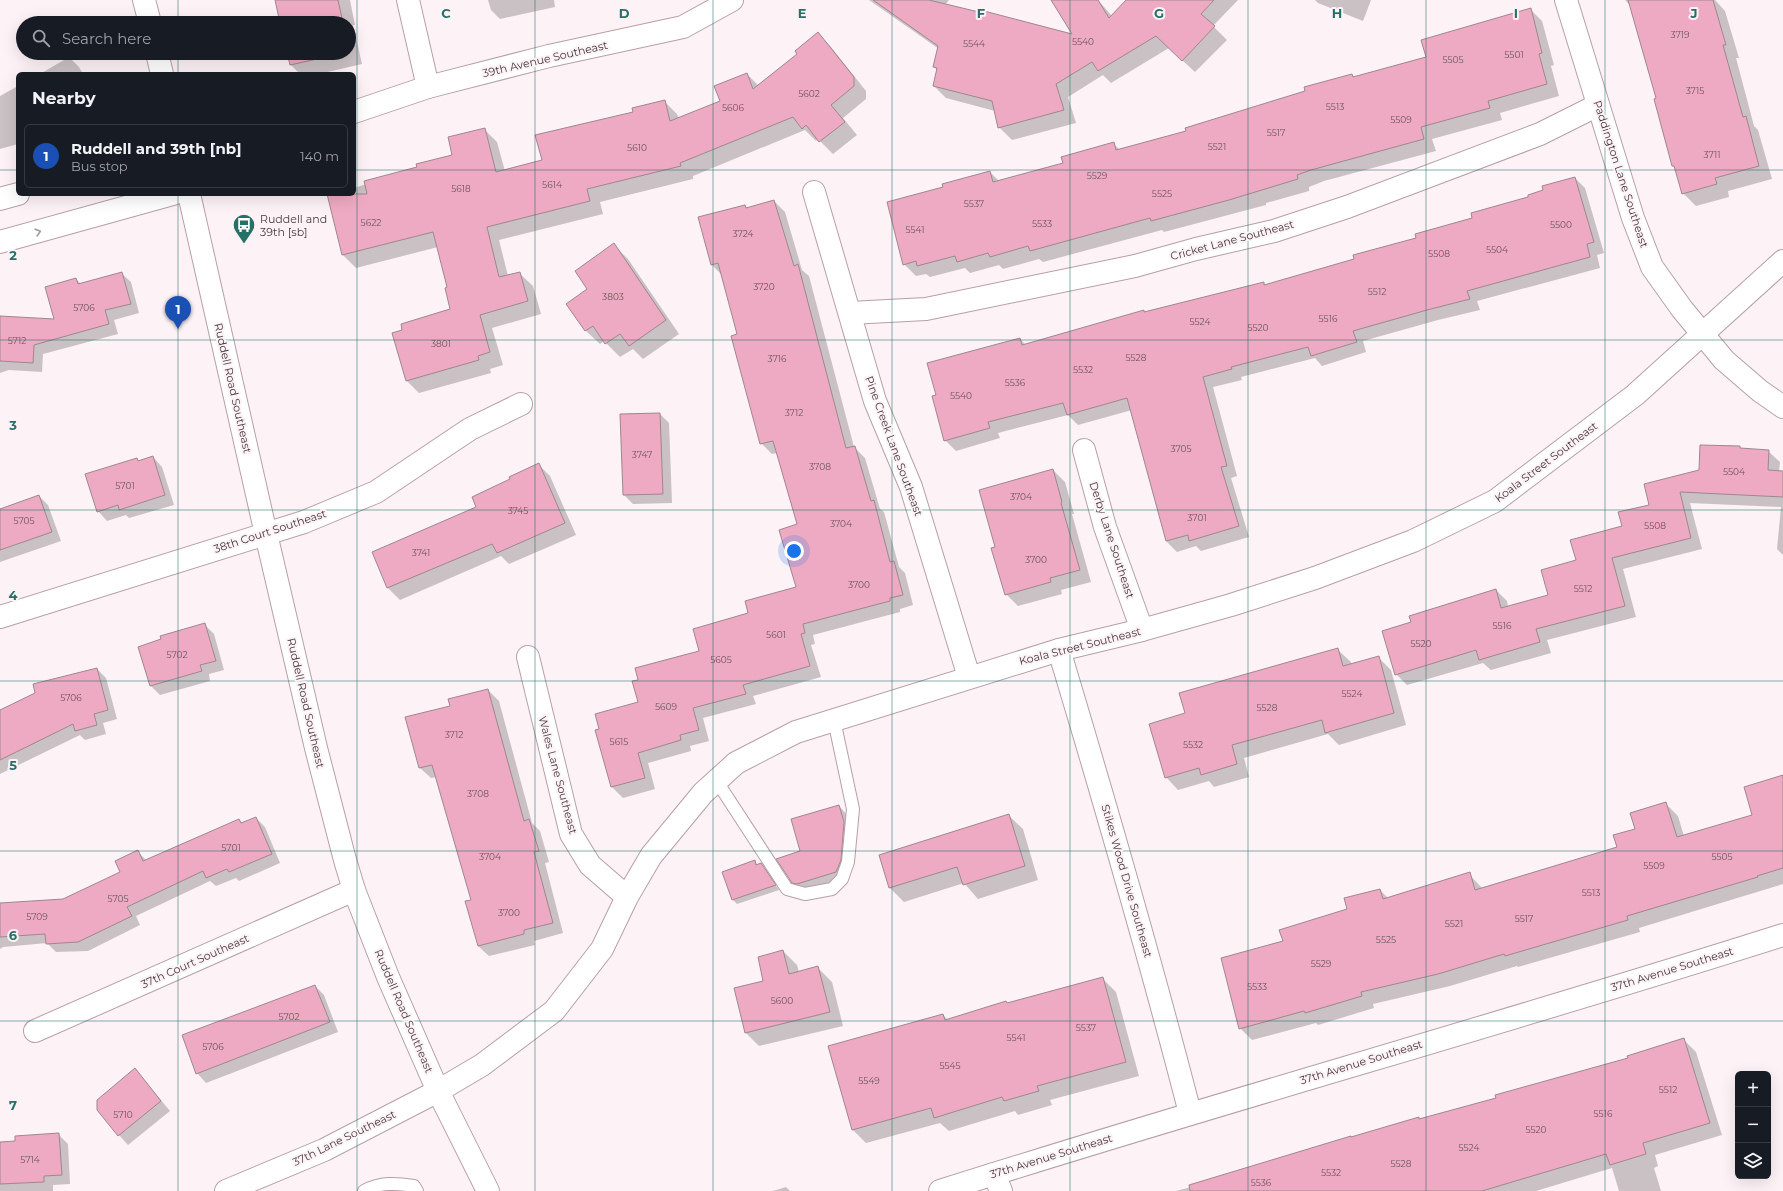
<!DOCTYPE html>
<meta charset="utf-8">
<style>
body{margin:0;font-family:Montserrat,sans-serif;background:#20242c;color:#f1f3f6}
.controls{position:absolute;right:12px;bottom:12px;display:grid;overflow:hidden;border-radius:6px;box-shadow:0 4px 16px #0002}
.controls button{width:36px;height:36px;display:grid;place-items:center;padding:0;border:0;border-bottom:1px solid #363941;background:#171b24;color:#f1f3f6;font:20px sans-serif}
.you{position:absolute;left:794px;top:551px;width:14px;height:14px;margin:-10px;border:3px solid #fff;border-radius:50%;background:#1a73e8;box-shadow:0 0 0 6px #1a73e833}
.badge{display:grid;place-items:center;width:26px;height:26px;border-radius:50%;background:#96b8b6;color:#fff;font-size:13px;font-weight:700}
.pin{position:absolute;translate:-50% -33px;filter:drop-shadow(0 1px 2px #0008)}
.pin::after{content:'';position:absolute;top:21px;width:14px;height:12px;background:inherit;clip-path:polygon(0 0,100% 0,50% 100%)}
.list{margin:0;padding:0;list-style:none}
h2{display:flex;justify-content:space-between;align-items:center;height:52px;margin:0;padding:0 16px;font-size:17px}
h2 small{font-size:13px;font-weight:400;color:#9ea1a6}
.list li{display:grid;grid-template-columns:26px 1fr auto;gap:12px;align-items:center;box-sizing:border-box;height:64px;margin:0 8px 8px;padding:0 8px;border:1px solid #363941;border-radius:6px}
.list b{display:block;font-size:15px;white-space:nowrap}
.list p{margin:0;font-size:13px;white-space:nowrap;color:#9ea1a6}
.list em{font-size:13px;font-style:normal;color:#9ea1a6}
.icon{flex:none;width:22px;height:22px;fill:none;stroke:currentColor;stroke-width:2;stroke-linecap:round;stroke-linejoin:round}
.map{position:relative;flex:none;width:1783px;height:1191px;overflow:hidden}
.search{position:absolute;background:#171b24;box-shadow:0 4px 16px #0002;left:16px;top:16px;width:340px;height:44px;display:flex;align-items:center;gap:10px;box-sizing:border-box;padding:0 14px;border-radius:22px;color:#9ea1a6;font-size:15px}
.panel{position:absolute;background:#171b24;box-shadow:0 4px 16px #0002;left:16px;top:72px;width:340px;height:124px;border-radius:6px}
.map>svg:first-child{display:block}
.shadow{fill:#0003}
.building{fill:#eeaac2;stroke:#9e878f}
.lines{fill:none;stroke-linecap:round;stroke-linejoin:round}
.service-casing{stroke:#b7a0a8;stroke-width:14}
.minor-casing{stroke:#b7a0a8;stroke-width:24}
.secondary-casing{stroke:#b7a0a8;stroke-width:24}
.service{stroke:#fff;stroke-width:12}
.minor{stroke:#fff;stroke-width:22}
.secondary{stroke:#fff;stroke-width:22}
.oneway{stroke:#a19c9e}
.grid{fill:none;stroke:#277068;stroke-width:1;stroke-opacity:0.55}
.labels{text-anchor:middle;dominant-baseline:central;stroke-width:4;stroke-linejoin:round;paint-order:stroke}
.number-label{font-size:9px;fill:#6e565e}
.street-label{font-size:11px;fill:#433a3d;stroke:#fdf2f6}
.poi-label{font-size:11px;fill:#433a3d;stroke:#fdf2f6;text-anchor:start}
.grid-label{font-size:13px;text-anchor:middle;font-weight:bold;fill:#277068;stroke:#fdf2f6;stroke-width:4;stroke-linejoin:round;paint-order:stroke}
</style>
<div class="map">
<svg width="1783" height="1191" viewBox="0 0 1783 1191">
<rect width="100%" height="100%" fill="#fdf2f6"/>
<g class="shadow">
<polygon points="276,0 350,0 355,25 353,25 362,64 319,74 300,74 291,65 288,53 349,53 349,23 281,23"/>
<polygon points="488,0 554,0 555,7 500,19 491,10"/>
<polygon points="869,0 949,0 945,5 1074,35 1056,0 1098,0 1112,16 1127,0 1238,0 1213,26 1227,40 1195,72 1169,48 1111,83 1103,75 1068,97 1076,123 1012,140 999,127 995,111 946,98 934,86 938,70 934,67 939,49"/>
<polygon points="1315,0 1371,0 1363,21 1318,3"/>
<polygon points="1625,0 1715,0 1725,11 1739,58 1736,58 1754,126 1758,130 1772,179 1728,191 1729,197 1696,206 1683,193 1676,169 1673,166 1657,99 1630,5"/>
<polygon points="1530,9 1542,21 1554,65 1551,66 1559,96 1500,113 1502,120 1432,139 1436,151 1324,181 1309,187 1309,191 1266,203 1266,205 1164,232 1162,230 1043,262 1039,259 1003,269 999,265 970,273 965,268 930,277 926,274 916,276 904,264 944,188 990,172 999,181 1064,164 1113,143 1120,150 1187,132 1352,75 1355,78 1427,57"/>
<polygon points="818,34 831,47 866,91 866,99 843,118 857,135 833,154 818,139 816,141 805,130 693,176 693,179 600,202 603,214 499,240 508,276 519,273 533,286 541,314 492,328 503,365 490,369 491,373 419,393 406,380 451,310 448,288 438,247 356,268 343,255 328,194 354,194 354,188 454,156 484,129 497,142 505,171 543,161 635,113 664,101 677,114 679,119 721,101 747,74 759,86 799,54"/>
<polygon points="69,57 79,67 83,74 40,74"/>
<polygon points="18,86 18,144 0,149 0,96"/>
<polygon points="1575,178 1585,188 1604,253 1597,255 1600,268 1477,301 1480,310 1438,320 1363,341 1366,352 1322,366 1315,358 1241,377 1242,380 1213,387 1237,476 1231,478 1249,537 1201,551 1196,546 1177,552 1166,541 1132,410 1078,425 1068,415 998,433 1000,438 956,451 945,440 937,395 1020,339 1026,345 1263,283 1265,285 1355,260 1474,219"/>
<polygon points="774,201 785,212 802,270 809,276 854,447 865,458 880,509 884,512 899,567 905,573 913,605 900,609 900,612 813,635 815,644 811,645 821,677 753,696 756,704 703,718 709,741 690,746 691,751 648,763 655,789 623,798 612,787 596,731 639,702 750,614 797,588 799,525 777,453 772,454 761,443 738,335 722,275 712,265 745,206 747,208"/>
<polygon points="614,245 628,259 679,334 643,359 633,349 620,357 604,341 600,344 586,331 568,304 588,289"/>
<polygon points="121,273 131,282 139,313 114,320 118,334 43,354 42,372 9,370 0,373 0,317 55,321 76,279 81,284"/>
<polygon points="660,414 669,423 672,503 633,504 624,495"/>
<polygon points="1740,447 1742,449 1768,451 1780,462 1779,472 1783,472 1783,555 1777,549 1781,507 1690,503 1702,549 1623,569 1636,617 1547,640 1551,653 1491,670 1483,663 1407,685 1396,674 1413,623 1496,590 1507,601 1508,607 1549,595 1577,561 1650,505 1700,471"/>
<polygon points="153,457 162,467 174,505 129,518 126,515 107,521 98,511 139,462"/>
<polygon points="538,464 550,476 576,535 509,564 501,556 400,600 388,588 373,552 478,508 511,480"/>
<polygon points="1053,470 1065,482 1074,514 1072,514 1091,582 1061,590 1062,594 1018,606 1006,594 996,547"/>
<polygon points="39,496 48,505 61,541 0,562 0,510"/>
<polygon points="204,624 214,634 224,670 209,674 210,681 160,695 151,686"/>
<polygon points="1338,650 1351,662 1351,665 1378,657 1391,670 1406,725 1339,745 1328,734 1244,758 1249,777 1214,787 1209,781 1178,790 1166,777 1186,714"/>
<polygon points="97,669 106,678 117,719 103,723 106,734 85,740 80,735 0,774 0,711"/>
<polygon points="488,690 499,701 532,823 540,831 549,862 545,863 563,933 534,941 535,945 489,956 478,946 472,900 436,777 431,778 420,768 451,706"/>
<polygon points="1783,776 1783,884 1639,928 1640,932 1518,967 1517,966 1450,986 1373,1004 1374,1008 1318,1025 1316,1023 1252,1040 1240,1028 1284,942 1348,910 1380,890 1388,898 1469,874 1482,888 1618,847 1666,804 1678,816 1684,836 1754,816"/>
<polygon points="839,806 848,816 846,881 802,892 793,882 802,852"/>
<polygon points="1009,816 1023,829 1038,880 978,899 964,883 904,902 890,888 880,856"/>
<polygon points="256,818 265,827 280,863 239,881 236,878 216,886 210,881 136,916 140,925 88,951 56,952 47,943 3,947 0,949 0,904 63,900 122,873 138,852 146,860 239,820 243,823"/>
<polygon points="755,862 758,865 761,864 765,869 779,890 737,904 733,900"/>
<polygon points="783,951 797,965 799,972 818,968 832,982 843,1026 759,1046 745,1032 765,981"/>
<polygon points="1102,978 1116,992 1139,1076 1050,1100 1052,1105 1018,1115 1015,1111 949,1131 940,1123 866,1143 852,1129 943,1015 948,1020"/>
<polygon points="315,986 324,995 338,1032 206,1083 197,1073"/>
<polygon points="1684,1040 1696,1052 1722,1135 1655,1155 1658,1166 1654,1168 1661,1191 1619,1191 1612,1168 1536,1191 1176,1191 1229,1177 1352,1138 1497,1099 1629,1059"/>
<polygon points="135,1069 170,1111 128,1145 119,1135"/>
<polygon points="58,1134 68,1144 70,1184 53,1185 53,1191 0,1191 0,1151"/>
<polygon points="786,1187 790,1191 773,1191"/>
</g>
<g class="building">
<polygon points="275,0 338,0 343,23 280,23"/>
<polygon points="873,0 929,0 983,13 984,11 1072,34 1051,0 1098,0 1109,18 1126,0 1214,0 1201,14 1215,26 1182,61 1156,36 1098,71 1092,62 1056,84 1064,110 998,128 992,101 933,86 937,68 933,67 938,46"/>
<polygon points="1628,0 1713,0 1726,45 1723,45 1743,117 1746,116 1759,166 1715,178 1717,184 1682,194 1674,166 1672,166 1654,99 1656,98"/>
<polygon points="1531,8 1542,53 1539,54 1547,84 1488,101 1490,108 1421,127 1424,139 1311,170 1297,175 1298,179 1229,200 1151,221 1150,218 1030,251 1028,246 990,257 988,253 957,262 955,256 917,266 916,261 903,265 887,202 943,187 942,184 990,171 993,182 1063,163 1061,157 1114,142 1116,150 1186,131 1185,128 1305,91 1304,87 1352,74 1353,77 1426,57 1421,40"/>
<polygon points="818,32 854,77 854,86 831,105 845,122 819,142 806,125 802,129 793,117 680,163 681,166 587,189 590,201 487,227 499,277 520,272 528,301 480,315 490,352 478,356 479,360 406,381 392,333 402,330 401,324 450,309 445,288 447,287 433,232 342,255 327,194 367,194 364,181 417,167 416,164 452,155 448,137 485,128 496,172 542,160 535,135 633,112 632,108 665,100 670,121 720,101 714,86 747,73 753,89 797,54 795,51"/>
<polygon points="287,53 344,53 290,65"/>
<polygon points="1575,177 1594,242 1587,244 1590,257 1467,291 1470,299 1427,310 1353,331 1357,342 1311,356 1308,347 1231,367 1232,369 1203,377 1227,466 1221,467 1239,526 1189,541 1188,535 1166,541 1127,398 1067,415 1063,403 988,422 990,428 944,441 932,396 936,395 927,363 1020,338 1022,345 1144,310 1144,312 1264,282 1264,285 1354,259 1353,255 1416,238 1415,234 1472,218 1471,213 1528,197 1528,195 1543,190 1542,186"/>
<polygon points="774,200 794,266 798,264 846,448 855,446 871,501 874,500 890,562 894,561 903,595 890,598 890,601 803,624 805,633 801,634 810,666 743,685 746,694 693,708 699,730 680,735 681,740 638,753 645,778 611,787 595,730 599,729 595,714 638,702 632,681 638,680 635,668 699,651 693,629 748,613 745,601 796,587 779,530 797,524 773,441 760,444 731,336 737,334 718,263 711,265 698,217 745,205 746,208"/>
<polygon points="614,243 666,320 629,346 620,334 605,344 593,326 585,331 566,304 587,289 575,271"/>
<polygon points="122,272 131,304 105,310 109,324 34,345 33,363 0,361 0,316 54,319 45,287 76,278 78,284"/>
<polygon points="660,413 663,494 623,495 620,414"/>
<polygon points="1700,445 1740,446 1740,448 1769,450 1768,470 1783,471 1783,497 1680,492 1691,538 1612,558 1625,606 1536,629 1540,642 1479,660 1476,650 1395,675 1382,631 1411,622 1409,616 1496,589 1501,608 1548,595 1541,570 1576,560 1570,540 1622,526 1618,512 1649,505 1644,484 1699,470"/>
<polygon points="153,456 165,495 119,510 118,505 97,512 85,474 137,458 138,461"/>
<polygon points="539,463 565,523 497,553 492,544 387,588 372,552 476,507 472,497 510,479 509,477"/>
<polygon points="1053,469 1062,502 1061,503 1080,570 1050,578 1051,582 1005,595 991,548 995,547 979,490"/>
<polygon points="39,495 52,532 0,550 0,509"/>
<polygon points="205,623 216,661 200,665 202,671 150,686 138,647 161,639 160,636"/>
<polygon points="1338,648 1343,666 1379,656 1394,713 1325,733 1322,720 1232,745 1237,764 1201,775 1199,768 1165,778 1149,724 1185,713 1179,693"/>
<polygon points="97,668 108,710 94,714 97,725 75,731 73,724 0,760 0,710 35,693 33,684"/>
<polygon points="488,689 524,821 529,819 539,851 534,852 553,923 524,930 524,934 478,946 465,901 471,900 432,765 419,768 405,717 450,706 448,699"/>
<polygon points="1783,775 1783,868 1757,876 1758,877 1627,916 1628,920 1505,956 1504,954 1438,974 1361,992 1362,996 1305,1013 1304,1011 1239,1029 1221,958 1283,941 1279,930 1347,909 1344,898 1380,889 1383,899 1470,872 1475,890 1617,847 1613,835 1635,829 1630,813 1666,802 1677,837 1752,815 1744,787"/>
<polygon points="839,805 844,822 841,860 836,872 797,884 792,883 776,859 800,851 791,819"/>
<polygon points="1009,814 1025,866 963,885 957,867 889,888 879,855"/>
<polygon points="256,817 272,854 229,872 227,869 206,878 203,871 127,907 132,916 78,942 46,944 45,934 0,937 0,903 63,899 120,872 115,861 138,850 143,861 239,819 241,823"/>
<polygon points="755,860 756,865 761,863 776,885 732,900 722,872"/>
<polygon points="783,950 789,974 818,966 830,1012 745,1033 734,988 763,981 758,957"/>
<polygon points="1103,977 1126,1062 1037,1086 1039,1091 1004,1101 1002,1097 934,1118 931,1108 852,1130 828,1046 943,1014 945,1020 1006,1001 1007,1003"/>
<polygon points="315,985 330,1022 196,1074 182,1035"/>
<polygon points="1684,1038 1710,1123 1643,1143 1646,1154 1610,1165 1606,1154 1482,1191 1190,1191 1189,1185 1351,1136 1351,1137 1419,1117 1419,1119 1496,1098 1495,1095 1628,1058 1627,1056"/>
<polygon points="135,1068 161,1101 118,1136 97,1110 97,1100"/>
<polygon points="59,1133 62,1175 44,1176 44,1182 0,1184 0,1142 15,1141 15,1136"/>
</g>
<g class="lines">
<g class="service-casing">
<g id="service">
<polyline points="716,780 787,889 805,894 832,889 842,879 848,862 853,809 834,720"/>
<path d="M364,1191C380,1182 396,1183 414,1186L417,1191"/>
</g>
</g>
<g class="minor-casing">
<g id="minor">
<polyline points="408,0 428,87"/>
<polyline points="1566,0 1633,218 1652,267 1682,309 1724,360 1760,391 1783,407"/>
<polyline points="354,112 428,87 549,56 683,27 732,0"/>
<polyline points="814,192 875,401 911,487 969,677"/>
<polyline points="0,199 18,194"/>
<polyline points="0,242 173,194"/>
<polyline points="850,313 926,309 1135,266 1196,249 1274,231 1347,207 1540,134 1598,105"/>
<polyline points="1084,450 1105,527 1142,630"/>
<polyline points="0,617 304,522 376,492 470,429 521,404"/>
<path d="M1059,650C1105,803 1150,958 1190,1113"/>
<polyline points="528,657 571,834 590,865 627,897"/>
<polyline points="35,1031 354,890"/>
<polyline points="994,1174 1001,1191"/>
<polyline points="226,1191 324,1150 438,1091 482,1065 554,1011 602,949 627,897 651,856 703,793 736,763 796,732 1059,650 1142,630 1231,605 1315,578 1413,541 1495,501 1635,395 1783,261"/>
<path d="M940,1191C1220,1102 1503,1024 1783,935"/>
</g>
</g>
<g class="secondary-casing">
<g id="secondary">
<polyline points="144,0 150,23"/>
<polyline points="157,53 162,74"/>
<polyline points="189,194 266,534 316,748 345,860 354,890 388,977 438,1091 488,1191"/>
</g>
</g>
<use href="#service" class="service"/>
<use href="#minor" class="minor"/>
<use href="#secondary" class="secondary"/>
</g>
<defs><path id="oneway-chevron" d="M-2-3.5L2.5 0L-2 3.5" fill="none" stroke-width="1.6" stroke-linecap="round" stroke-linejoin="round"/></defs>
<use class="oneway" href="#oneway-chevron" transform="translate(38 232) rotate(-16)"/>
<path class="grid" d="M178,0V23M357,0V1191M535,0V1191M713,0V1191M892,0V1191M1070,0V1191M1248,0V1191M1426,0V1191M1605,0V1191M178,53V74M0,170H18M354,170H1783M178,194V1191M0,340H1783M0,510H1783M0,681H1783M0,851H1783M0,1021H1783"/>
<defs>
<g id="bus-pin" transform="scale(1.15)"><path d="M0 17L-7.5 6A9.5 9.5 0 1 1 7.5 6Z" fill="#277068" stroke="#fdf2f6"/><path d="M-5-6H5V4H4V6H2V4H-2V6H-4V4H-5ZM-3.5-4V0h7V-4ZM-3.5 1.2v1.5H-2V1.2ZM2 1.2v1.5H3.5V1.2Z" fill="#fff"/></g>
</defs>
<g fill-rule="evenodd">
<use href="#bus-pin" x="244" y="225"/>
</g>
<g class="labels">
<g class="number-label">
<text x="1680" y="34">3719</text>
<text x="1083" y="41">5540</text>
<text x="974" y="43">5544</text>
<text x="1514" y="54">5501</text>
<text x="1453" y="59">5505</text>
<text x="1695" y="90">3715</text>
<text x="809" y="93">5602</text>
<text x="1335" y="106">5513</text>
<text x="733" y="107">5606</text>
<text x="1401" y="119">5509</text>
<text x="1276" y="132">5517</text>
<text x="1217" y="146">5521</text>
<text x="637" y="147">5610</text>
<text x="1712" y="154">3711</text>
<text x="1097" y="175">5529</text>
<text x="552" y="184">5614</text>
<text x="461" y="188">5618</text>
<text x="1162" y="193">5525</text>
<text x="974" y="203">5537</text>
<text x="371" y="222">5622</text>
<text x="1042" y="223">5533</text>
<text x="1561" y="224">5500</text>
<text x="915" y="229">5541</text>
<text x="743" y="233">3724</text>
<text x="1497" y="249">5504</text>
<text x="1439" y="253">5508</text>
<text x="764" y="286">3720</text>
<text x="1377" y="291">5512</text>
<text x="613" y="296">3803</text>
<text x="84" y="307">5706</text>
<text x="1328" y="318">5516</text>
<text x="1200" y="321">5524</text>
<text x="1258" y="327">5520</text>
<text x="17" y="340">5712</text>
<text x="441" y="343">3801</text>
<text x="1136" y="357">5528</text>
<text x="777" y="358">3716</text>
<text x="1083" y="369">5532</text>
<text x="1015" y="382">5536</text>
<text x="961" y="395">5540</text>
<text x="794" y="412">3712</text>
<text x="1181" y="448">3705</text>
<text x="642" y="454">3747</text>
<text x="820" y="466">3708</text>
<text x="1734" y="471">5504</text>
<text x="125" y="485">5701</text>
<text x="1021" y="496">3704</text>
<text x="518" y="510">3745</text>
<text x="1197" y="517">3701</text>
<text x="24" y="520">5705</text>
<text x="841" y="523">3704</text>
<text x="1655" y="525">5508</text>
<text x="421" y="552">3741</text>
<text x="1036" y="559">3700</text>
<text x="859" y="584">3700</text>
<text x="1583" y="588">5512</text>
<text x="1502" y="625">5516</text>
<text x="776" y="634">5601</text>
<text x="1421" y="643">5520</text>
<text x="177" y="654">5702</text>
<text x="721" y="659">5605</text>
<text x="1352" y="693">5524</text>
<text x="71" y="697">5706</text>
<text x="666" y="706">5609</text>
<text x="1267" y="707">5528</text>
<text x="454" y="734">3712</text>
<text x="619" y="741">5615</text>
<text x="1193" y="744">5532</text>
<text x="478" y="793">3708</text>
<text x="231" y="847">5701</text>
<text x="490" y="856">3704</text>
<text x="1722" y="856">5505</text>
<text x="1654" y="865">5509</text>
<text x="1591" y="892">5513</text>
<text x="118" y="898">5705</text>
<text x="509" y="912">3700</text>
<text x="37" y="916">5709</text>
<text x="1524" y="918">5517</text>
<text x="1454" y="923">5521</text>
<text x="1386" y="939">5525</text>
<text x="1321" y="963">5529</text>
<text x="1257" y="986">5533</text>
<text x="782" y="1000">5600</text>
<text x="289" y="1016">5702</text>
<text x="1086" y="1027">5537</text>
<text x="1016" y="1037">5541</text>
<text x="213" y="1046">5706</text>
<text x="950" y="1065">5545</text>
<text x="869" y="1080">5549</text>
<text x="1668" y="1089">5512</text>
<text x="1603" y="1113">5516</text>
<text x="123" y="1114">5710</text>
<text x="1536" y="1129">5520</text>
<text x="1469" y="1147">5524</text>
<text x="30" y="1159">5714</text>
<text x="1401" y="1163">5528</text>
<text x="1331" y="1172">5532</text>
<text x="1261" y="1182">5536</text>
</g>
<g class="street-label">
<text transform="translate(545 59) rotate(-13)">39th Avenue Southeast</text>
<text transform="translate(1621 174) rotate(72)">Paddington Lane Southeast</text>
<text transform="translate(1232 240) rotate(-15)">Cricket Lane Southeast</text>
<text transform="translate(233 388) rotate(77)">Ruddell Road Southeast</text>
<text transform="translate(894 446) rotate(70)">Pine Creek Lane Southeast</text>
<text transform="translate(1546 462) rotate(-37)">Koala Street Southeast</text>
<text transform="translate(270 531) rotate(-18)">38th Court Southeast</text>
<text transform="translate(1112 540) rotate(72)">Derby Lane Southeast</text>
<text transform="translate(1080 646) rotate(-14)">Koala Street Southeast</text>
<text transform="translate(306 703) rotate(77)">Ruddell Road Southeast</text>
<text transform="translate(558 775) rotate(75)">Wales Lane Southeast</text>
<text transform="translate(1127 881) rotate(74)">Stikes Wood Drive Southeast</text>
<text transform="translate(195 961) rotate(-24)">37th Court Southeast</text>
<text transform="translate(1672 969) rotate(-17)">37th Avenue Southeast</text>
<text transform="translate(404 1011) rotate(67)">Ruddell Road Southeast</text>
<text transform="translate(1361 1062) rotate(-17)">37th Avenue Southeast</text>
<text transform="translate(344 1138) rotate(-26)">37th Lane Southeast</text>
<text transform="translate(1051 1156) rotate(-17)">37th Avenue Southeast</text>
</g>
<g class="poi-label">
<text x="260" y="219">Ruddell and<tspan x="260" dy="13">39th [sb]</tspan></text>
</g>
</g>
<g class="grid-label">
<text x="446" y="18">C</text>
<text x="624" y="18">D</text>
<text x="802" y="18">E</text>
<text x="981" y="18">F</text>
<text x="1159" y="18">G</text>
<text x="1337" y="18">H</text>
<text x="1516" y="18">I</text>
<text x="1694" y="18">J</text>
<text x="13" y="260">2</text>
<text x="13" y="430">3</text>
<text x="13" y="600">4</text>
<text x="13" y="770">5</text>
<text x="13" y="940">6</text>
<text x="13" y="1110">7</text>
</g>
</svg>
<div class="controls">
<button>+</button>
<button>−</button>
<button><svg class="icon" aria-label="layers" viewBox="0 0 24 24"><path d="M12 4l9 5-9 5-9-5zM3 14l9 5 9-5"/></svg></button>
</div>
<div class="you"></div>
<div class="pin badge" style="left:178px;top:329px;background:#1a4fb4">1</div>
<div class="search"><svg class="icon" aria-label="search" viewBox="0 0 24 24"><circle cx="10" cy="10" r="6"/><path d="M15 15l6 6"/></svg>Search here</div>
<section class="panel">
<h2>Nearby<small></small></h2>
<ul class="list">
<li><span class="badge" style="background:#1a4fb4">1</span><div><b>Ruddell and 39th [nb]</b><p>Bus stop</p></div><em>140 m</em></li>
</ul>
</section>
</div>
